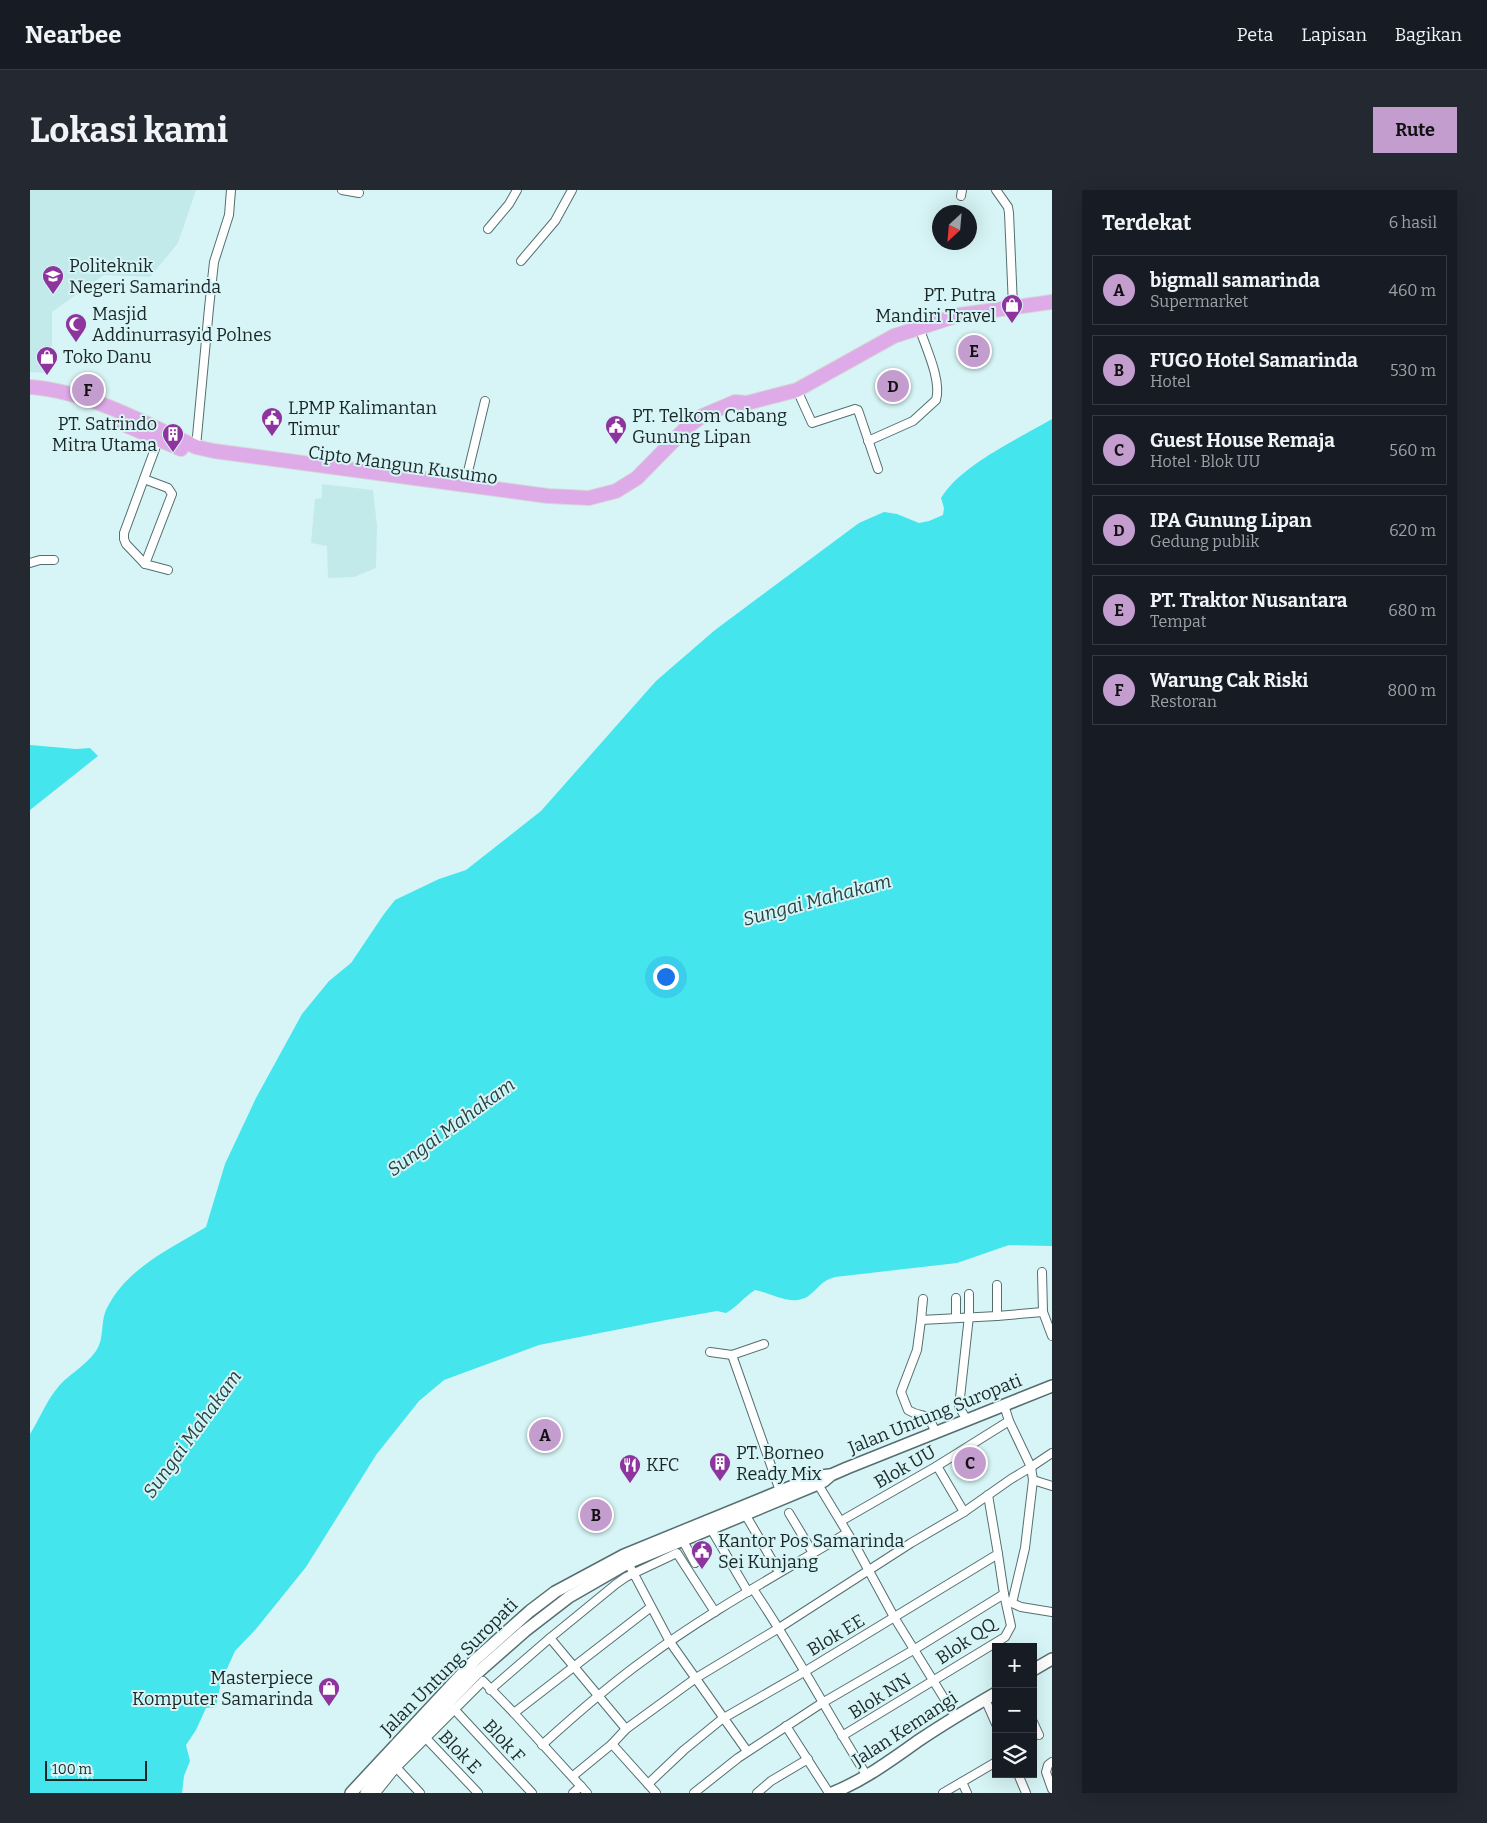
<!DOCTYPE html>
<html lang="id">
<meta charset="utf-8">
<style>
body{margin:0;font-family:Bitter,serif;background:#242831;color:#f1f3f6}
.controls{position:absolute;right:15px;bottom:15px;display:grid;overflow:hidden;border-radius:0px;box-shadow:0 5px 20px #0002}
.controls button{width:45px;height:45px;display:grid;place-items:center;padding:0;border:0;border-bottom:1px solid #363941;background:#171b24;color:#f1f3f6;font:25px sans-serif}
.compass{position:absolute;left:902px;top:15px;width:45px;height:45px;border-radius:50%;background:#171b24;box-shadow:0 5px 20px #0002;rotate:206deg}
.scale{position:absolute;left:15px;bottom:12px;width:102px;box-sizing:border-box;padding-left:5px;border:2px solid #1c2728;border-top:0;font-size:14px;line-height:18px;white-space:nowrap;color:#1c2728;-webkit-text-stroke:4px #d7f5f6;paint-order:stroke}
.you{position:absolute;left:635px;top:786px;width:18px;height:18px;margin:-12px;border:4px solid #fff;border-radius:50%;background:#1a73e8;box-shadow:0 0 0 8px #1a73e833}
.badge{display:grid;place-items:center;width:32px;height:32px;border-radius:50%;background:#c49dcf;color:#111;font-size:16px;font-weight:700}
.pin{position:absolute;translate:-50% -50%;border:2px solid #fff;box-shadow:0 1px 5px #0006}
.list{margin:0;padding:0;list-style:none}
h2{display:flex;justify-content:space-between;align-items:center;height:65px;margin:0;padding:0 20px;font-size:21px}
h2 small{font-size:16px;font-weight:400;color:#9ea1a6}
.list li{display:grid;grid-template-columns:32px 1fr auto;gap:15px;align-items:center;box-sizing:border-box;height:70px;margin:0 10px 10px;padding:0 10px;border:1px solid #363941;border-radius:0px}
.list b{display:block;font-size:19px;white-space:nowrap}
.list p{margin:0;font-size:16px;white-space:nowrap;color:#9ea1a6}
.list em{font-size:16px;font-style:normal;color:#9ea1a6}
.icon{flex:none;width:28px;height:28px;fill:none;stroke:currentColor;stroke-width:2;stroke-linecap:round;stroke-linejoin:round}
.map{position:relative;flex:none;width:1022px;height:1603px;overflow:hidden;border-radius:0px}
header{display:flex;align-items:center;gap:30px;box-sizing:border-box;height:70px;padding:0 25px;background:#171b24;border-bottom:1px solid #363941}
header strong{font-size:24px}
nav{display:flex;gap:28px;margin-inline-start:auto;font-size:18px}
.intro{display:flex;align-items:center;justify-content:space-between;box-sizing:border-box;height:120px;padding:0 30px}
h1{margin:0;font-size:35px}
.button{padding:12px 22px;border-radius:0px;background:#c49dcf;color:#111;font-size:18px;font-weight:700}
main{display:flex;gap:30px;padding:0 30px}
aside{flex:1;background:#171b24;border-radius:0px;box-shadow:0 5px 20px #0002}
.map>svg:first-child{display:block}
.built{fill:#c3eaeb}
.water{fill:#44e5ed}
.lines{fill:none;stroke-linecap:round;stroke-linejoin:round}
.street-casing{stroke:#556f70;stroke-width:10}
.secondary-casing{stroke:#556f70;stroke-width:14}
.highway-casing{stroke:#d6d8d8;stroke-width:16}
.street{stroke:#fff;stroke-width:8}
.secondary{stroke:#fff;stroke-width:11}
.highway{stroke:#deaae8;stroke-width:14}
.labels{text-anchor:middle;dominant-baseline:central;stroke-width:4;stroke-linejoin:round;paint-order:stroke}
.poi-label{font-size:18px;fill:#1c2728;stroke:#d7f5f6;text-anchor:start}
.street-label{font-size:18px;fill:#1c2728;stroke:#d7f5f6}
.water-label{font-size:19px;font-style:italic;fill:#294345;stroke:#d7f5f6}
</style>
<header>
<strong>Nearbee</strong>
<nav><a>Peta</a><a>Lapisan</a><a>Bagikan</a></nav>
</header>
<div class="intro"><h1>Lokasi kami</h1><a class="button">Rute</a></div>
<main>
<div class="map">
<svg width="1022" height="1603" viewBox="0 0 1022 1603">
<rect width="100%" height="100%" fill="#d7f5f6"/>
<g class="built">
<polygon points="0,0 166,0 148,53 120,87 74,85 22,122 22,155 15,183 0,182"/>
<polygon points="292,294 343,300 347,335 346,378 324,387 298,388 297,356 281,353 285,309 292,308"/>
</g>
<g class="water">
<path d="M1022,229V1056L979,1055L927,1073L805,1087C792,1091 791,1095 782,1103C765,1119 744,1104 725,1100C714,1107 707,1117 696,1123L687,1121L636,1130L509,1155L414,1190L389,1211L346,1265L276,1377L226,1439L205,1461L191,1492L186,1517L176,1518L166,1540L156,1555L160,1571L154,1586L152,1603H0V1244C9,1230 15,1214 25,1201C35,1186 54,1178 66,1161C75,1148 70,1131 77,1118C97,1078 140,1059 176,1037L195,974L226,908L272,824L299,791L321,773L354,724L365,710L409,689L436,680L511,621L626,491L685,440L829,333L854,322L867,324L889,333L899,331L913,325L914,318L911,308C931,275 988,249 1022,229Z"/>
<polygon points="0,555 46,559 60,558 68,566 0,620"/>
</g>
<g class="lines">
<g class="street-casing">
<g id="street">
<polyline points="312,0 329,3"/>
<polyline points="966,0 978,17 979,23 983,116"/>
<polyline points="931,6 932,0"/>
<polyline points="458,39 479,14 487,0"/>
<polyline points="491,71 525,31 542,0"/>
<polyline points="767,200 782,233 825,219 828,220 848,279"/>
<polyline points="129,248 94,343 94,349 96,354 115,374 138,380"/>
<path d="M838,251L883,231L906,210C912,190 895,156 889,137"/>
<polyline points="166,257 179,118 184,72 199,25 201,0"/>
<polyline points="114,289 138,298 142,304 115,374"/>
<polyline points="435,294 455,211"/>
<polyline points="0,373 10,370 24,370"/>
<polyline points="1012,1082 1013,1122 1022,1146"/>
<polyline points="967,1095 967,1126"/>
<polyline points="893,1109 891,1130 967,1126 1013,1122"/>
<polyline points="926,1127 926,1108"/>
<path d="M891,1130L887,1160L871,1202L878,1220C896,1231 895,1217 906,1243"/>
<polyline points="680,1162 702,1165 734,1154"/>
<polyline points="702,1165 750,1301"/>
<polyline points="974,1215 979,1231 1001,1277 1003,1290 995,1358 982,1413 991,1417 1022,1422"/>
<polyline points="937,1230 929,1217 939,1126 939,1104"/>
<polyline points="907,1276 934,1322"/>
<polyline points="1003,1290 1022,1296"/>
<polyline points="786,1291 826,1357 864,1427 925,1526"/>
<polyline points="759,1323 783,1363"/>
<polyline points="715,1324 749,1382"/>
<polyline points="811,1331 907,1276 979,1231"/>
<polyline points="681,1339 718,1402"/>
<polyline points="653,1351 665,1373"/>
<polyline points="596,1369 640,1452 717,1561"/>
<path d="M723,1399C764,1459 798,1524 837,1586"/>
<polyline points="460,1500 520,1448"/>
<polyline points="955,1509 966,1534"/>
<polyline points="424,1519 502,1603"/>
<polyline points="484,1523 621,1417"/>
<polyline points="1003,1532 1009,1545"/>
<polyline points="756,1536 799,1603"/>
<polyline points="596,1539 520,1448 586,1394 596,1387 647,1363 685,1422"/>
<polyline points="393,1545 448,1603"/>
<polyline points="812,1546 975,1447 981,1436 974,1404"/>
<polyline points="582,1554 626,1603"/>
<path d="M512,1555C545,1525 578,1496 614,1470C678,1422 749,1384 817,1343"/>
<polyline points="1022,1572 1018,1575 1016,1582 1022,1599"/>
<polyline points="364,1575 390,1603"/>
<polyline points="988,1584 996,1603"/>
<polyline points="543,1586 582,1554 596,1539 666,1488 749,1438 881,1353 934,1322 981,1289 1001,1277 1022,1263"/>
<polyline points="932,1592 937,1603"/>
<polyline points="618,1594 654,1560 692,1529 774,1482 968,1364 958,1305"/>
<polyline points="346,1603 366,1578 453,1491 484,1523 557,1603"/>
<polyline points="543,1603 551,1596"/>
<polyline points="664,1603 708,1568 792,1513 885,1459 974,1404 968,1364"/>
<polyline points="727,1603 741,1591 778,1569"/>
<polyline points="913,1603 966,1572"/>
</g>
</g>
<g class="secondary-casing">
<g id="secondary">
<polyline points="1003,1480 1022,1469"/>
<polyline points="321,1603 444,1471 500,1421 525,1402 594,1365 785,1287 799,1285"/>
<polyline points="336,1603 361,1572 446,1484 495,1441 539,1407 598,1373 788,1294 794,1291 801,1285 817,1278 1022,1196"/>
<path d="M802,1603C835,1590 862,1569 891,1549C915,1533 940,1518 966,1503"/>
</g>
</g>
<g class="highway-casing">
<g id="highway">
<path d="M0,197C57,201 115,233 166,257L184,261L518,306L559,308L586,301L607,288L657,237L672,226L705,212L717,213L767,200L864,146L929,125L1022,112"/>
<polyline points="93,234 151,259"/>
</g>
</g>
<use href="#street" class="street"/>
<use href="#secondary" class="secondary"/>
<use href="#highway" class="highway"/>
</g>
<defs>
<g id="university-pin" transform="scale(1.125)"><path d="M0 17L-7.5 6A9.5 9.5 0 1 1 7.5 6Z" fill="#8e349f" stroke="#d7f5f6"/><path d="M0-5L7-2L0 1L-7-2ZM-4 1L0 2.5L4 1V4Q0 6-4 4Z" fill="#fff"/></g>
<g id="shop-pin" transform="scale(1.125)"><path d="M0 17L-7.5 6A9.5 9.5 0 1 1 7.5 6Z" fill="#8e349f" stroke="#d7f5f6"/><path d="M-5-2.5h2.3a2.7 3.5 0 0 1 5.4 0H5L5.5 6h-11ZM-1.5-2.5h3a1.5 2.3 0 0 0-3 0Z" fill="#fff"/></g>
<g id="mosque-pin" transform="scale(1.125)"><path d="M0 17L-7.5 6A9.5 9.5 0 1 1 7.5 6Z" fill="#8e349f" stroke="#d7f5f6"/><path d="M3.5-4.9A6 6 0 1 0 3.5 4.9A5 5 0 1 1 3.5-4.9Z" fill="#fff"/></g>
<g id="civic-pin" transform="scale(1.125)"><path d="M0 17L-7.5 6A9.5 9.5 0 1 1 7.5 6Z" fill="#8e349f" stroke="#d7f5f6"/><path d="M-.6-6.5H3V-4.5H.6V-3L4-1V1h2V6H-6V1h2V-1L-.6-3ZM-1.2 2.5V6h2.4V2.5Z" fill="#fff"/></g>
<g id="building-pin" transform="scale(1.125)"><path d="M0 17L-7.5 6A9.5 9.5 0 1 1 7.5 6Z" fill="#8e349f" stroke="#d7f5f6"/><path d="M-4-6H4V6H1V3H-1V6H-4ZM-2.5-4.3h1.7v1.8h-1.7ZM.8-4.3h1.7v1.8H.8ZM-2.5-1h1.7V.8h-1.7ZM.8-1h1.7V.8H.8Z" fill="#fff"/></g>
<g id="restaurant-pin" transform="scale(1.125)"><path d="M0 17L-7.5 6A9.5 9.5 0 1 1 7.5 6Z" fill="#8e349f" stroke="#d7f5f6"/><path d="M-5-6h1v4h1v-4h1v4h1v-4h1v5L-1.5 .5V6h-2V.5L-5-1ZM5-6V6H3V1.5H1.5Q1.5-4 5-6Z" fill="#fff"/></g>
</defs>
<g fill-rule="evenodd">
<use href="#university-pin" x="23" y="86"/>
<use href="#shop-pin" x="982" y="115"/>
<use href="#mosque-pin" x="46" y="134"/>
<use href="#shop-pin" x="17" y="167"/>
<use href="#civic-pin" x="242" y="228"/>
<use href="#civic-pin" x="586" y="236"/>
<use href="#building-pin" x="143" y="244"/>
<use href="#building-pin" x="690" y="1273"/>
<use href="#restaurant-pin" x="600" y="1275"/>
<use href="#civic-pin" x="672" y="1361"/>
<use href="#shop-pin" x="299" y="1498"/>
</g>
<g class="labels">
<g class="poi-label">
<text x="39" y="76">Politeknik<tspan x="39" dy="21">Negeri Samarinda</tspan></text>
<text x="966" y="105" text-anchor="end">PT. Putra<tspan x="966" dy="21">Mandiri Travel</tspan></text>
<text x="62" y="124">Masjid<tspan x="62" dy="21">Addinurrasyid Polnes</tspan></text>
<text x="33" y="167">Toko Danu</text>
<text x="258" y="218">LPMP Kalimantan<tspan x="258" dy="21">Timur</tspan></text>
<text x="602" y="226">PT. Telkom Cabang<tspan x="602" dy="21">Gunung Lipan</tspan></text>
<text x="127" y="234" text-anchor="end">PT. Satrindo<tspan x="127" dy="21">Mitra Utama</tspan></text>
<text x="706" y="1263">PT. Borneo<tspan x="706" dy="21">Ready Mix</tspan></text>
<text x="616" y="1275">KFC</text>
<text x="688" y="1351">Kantor Pos Samarinda<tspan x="688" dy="21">Sei Kunjang</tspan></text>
<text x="283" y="1488" text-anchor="end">Masterpiece<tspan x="283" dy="21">Komputer Samarinda</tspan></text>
</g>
<g class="street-label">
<text transform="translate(373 275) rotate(8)">Cipto Mangun Kusumo</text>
<text transform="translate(905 1224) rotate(-22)">Jalan Untung Suropati</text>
<text transform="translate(875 1277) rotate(-30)">Blok UU</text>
<text transform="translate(806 1445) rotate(-31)">Blok EE</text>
<text transform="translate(936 1451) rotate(-34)">Blok QQ</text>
<text transform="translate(419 1477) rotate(-45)">Jalan Untung Suropati</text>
<text transform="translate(850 1506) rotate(-32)">Blok NN</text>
<text transform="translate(875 1539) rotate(-33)">Jalan Kemangi</text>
<text transform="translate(474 1551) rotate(47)">Blok F</text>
<text transform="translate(430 1562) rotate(46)">Blok E</text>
</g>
<g class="water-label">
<text transform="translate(787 710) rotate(-15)">Sungai Mahakam</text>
<text transform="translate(421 937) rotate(-36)">Sungai Mahakam</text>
<text transform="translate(162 1244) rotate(-54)">Sungai Mahakam</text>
</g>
</g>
</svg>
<div class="controls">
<button>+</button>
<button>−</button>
<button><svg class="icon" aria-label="layers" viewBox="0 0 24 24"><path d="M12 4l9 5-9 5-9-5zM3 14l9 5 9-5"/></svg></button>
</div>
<svg class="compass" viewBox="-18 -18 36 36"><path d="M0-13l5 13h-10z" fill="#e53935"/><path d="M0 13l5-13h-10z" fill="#9ea1a6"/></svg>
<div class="scale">100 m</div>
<div class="you"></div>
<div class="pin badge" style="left:515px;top:1245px">A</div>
<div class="pin badge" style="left:566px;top:1325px">B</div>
<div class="pin badge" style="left:940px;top:1273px">C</div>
<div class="pin badge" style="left:863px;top:196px">D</div>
<div class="pin badge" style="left:944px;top:161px">E</div>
<div class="pin badge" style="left:58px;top:200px">F</div>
</div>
<aside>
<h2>Terdekat<small>6 hasil</small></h2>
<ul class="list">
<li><span class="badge">A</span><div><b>bigmall samarinda</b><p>Supermarket</p></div><em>460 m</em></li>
<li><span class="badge">B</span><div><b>FUGO Hotel Samarinda</b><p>Hotel</p></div><em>530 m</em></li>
<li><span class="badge">C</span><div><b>Guest House Remaja</b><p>Hotel · Blok UU</p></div><em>560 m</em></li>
<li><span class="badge">D</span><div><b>IPA Gunung Lipan</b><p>Gedung publik</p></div><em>620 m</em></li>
<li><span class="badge">E</span><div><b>PT. Traktor Nusantara</b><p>Tempat</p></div><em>680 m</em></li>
<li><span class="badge">F</span><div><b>Warung Cak Riski</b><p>Restoran</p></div><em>800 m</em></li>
</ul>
</aside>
</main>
